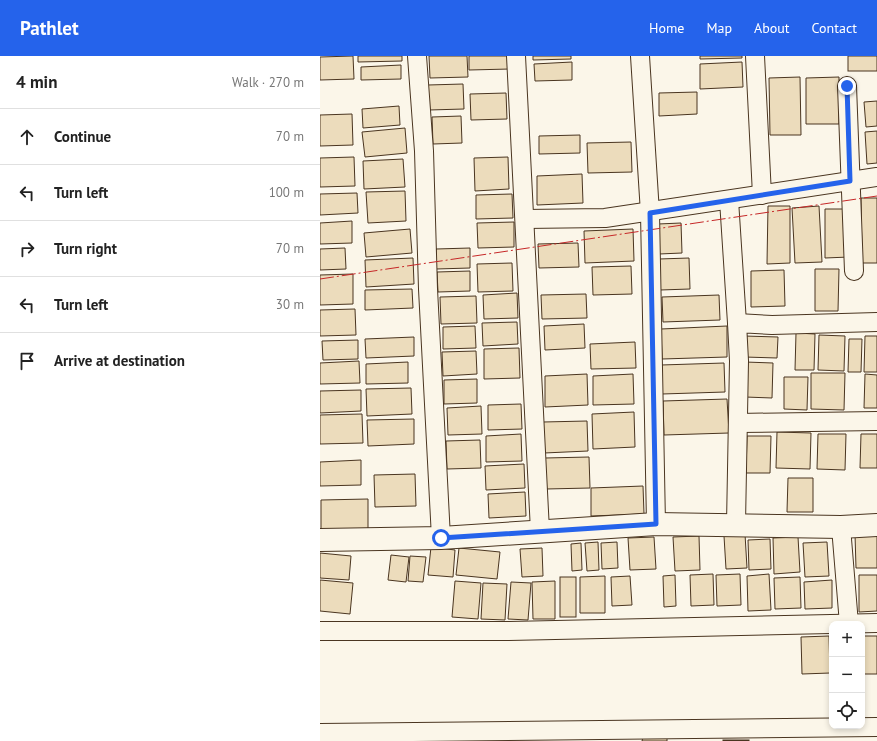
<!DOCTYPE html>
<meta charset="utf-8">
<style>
body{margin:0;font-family:"PT Sans",sans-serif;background:#f2f2f2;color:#222}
.controls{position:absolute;right:12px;bottom:12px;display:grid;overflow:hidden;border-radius:8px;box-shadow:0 2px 6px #0003}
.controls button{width:36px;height:36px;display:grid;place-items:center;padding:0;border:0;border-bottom:1px solid #e0e0e0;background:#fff;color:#222;font:20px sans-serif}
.stop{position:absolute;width:12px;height:12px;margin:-9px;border:3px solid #2563eb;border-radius:50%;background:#fff}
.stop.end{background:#2563eb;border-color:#fff;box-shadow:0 1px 4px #0008}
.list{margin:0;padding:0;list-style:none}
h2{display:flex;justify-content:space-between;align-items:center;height:52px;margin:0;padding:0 16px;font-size:17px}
h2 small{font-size:13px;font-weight:400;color:#767676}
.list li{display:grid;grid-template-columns:26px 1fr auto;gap:12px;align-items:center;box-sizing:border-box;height:56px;padding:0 16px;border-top:1px solid #e0e0e0}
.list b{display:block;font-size:15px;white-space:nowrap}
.list em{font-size:13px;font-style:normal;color:#767676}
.icon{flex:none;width:22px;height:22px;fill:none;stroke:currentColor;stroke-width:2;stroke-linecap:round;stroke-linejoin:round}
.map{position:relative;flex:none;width:557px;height:685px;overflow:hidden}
header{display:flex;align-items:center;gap:24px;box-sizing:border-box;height:56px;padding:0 20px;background:#2563eb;color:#fff}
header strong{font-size:19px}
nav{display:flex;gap:22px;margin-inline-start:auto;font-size:14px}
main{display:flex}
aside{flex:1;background:#fff}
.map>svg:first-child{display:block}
.building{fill:#ecdcbc;stroke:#4a3520}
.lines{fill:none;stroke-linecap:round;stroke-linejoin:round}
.minor-casing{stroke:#4a3520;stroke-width:20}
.tertiary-casing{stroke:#4a3520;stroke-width:24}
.minor{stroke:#fbf6e9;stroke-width:18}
.tertiary{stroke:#fbf6e9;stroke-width:22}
.power{stroke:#c62828;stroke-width:1;stroke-dasharray:14 3 2 3;stroke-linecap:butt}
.route{stroke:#2563eb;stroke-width:5}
</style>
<header>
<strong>Pathlet</strong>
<nav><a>Home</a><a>Map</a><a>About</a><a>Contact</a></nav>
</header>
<main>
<aside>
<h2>4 min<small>Walk · 270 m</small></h2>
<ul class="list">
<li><svg class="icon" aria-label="ahead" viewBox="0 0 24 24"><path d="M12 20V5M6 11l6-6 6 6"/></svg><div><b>Continue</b></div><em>70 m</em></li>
<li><svg class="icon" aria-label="left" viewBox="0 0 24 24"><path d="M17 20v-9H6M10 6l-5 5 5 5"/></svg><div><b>Turn left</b></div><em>100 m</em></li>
<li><svg class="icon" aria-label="right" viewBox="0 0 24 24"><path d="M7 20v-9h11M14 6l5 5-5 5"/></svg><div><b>Turn right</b></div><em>70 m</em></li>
<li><svg class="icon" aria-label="left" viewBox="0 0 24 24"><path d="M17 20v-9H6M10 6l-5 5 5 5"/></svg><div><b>Turn left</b></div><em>30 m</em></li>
<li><svg class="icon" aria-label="arrive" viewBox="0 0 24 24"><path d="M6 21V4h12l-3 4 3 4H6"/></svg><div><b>Arrive at destination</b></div></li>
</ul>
</aside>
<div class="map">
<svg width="557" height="685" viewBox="0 0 557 685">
<rect width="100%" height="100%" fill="#fbf6e9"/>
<g class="building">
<polygon points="33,0 34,23 0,24 0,1"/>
<polygon points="38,0 82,0 82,5 38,6"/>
<polygon points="109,0 147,0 148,21 110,22"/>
<polygon points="149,0 189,0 190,13 149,14"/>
<polygon points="213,0 251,0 251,3 213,4"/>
<polygon points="380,0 422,0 422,2 380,3"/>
<rect x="528" y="0" width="29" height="15"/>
<polygon points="252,6 252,24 215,25 214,8"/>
<polygon points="422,6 423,31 380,33 380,8"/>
<polygon points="81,9 81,23 41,24 41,11"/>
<polygon points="480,21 481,79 450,79 449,22"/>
<polygon points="519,21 519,68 486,68 486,22"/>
<polygon points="143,28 144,53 109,54 108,29"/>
<polygon points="377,36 377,58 339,60 339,37"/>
<polygon points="186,37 187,63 151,64 150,38"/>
<polygon points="557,45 557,70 546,71 544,46"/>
<polygon points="79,50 80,69 43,72 42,53"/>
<polygon points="32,58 33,89 0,90 0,59"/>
<polygon points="141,60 142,87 113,88 112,61"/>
<polygon points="85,72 87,97 45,101 42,76"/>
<polygon points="557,75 557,107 547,108 545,76"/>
<polygon points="260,79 260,97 219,98 219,80"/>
<polygon points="311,86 312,116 268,117 267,87"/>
<polygon points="34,101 35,130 0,131 0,102"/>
<polygon points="188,101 189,133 155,135 154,102"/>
<polygon points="83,103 85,131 44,133 43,105"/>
<polygon points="262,118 263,147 217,149 217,120"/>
<polygon points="85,135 86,165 48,167 46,136"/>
<polygon points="37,137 38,157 0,159 0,138"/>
<polygon points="192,138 193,162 156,163 156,139"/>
<polygon points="541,142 557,142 557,207 542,207"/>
<polygon points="448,150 470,150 470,207 447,208"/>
<polygon points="499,150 502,206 475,207 472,152"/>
<polygon points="505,153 529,153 529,201 505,202"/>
<polygon points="32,165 32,187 0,188 0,167"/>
<polygon points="194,166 194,191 158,192 157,167"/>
<polygon points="361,167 362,197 339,198 338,168"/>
<polygon points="90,173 92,197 46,201 44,177"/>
<polygon points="313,173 314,205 265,207 264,175"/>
<polygon points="258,187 259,211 219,212 218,188"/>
<polygon points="25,192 26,213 0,214 0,193"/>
<polygon points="150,192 150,212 116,213 116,193"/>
<polygon points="93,202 94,228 46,231 45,204"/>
<polygon points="369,202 370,233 340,234 339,203"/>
<polygon points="192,207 193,235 158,236 157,208"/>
<polygon points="311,210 312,238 273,239 272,211"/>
<polygon points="495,213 519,213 518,255 495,255"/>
<polygon points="464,214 465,250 431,251 431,215"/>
<polygon points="150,215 150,235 118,236 117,216"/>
<polygon points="33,218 33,248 0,249 0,219"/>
<polygon points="92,233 93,252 45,254 45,234"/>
<polygon points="197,237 198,262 164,263 163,239"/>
<polygon points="266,238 267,262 222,263 221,239"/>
<polygon points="399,239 400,264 343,266 342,241"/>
<polygon points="156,240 157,267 121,268 120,241"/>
<polygon points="35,253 36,279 0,280 0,254"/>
<polygon points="197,266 198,288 163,290 162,267"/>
<polygon points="264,268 265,292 225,294 224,270"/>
<polygon points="155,270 156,292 123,293 123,271"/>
<polygon points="407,270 407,301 342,303 341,273"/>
<polygon points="476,277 495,278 494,314 475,314"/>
<polygon points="499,279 525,280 524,315 498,314"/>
<polygon points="424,280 458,281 457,302 424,301"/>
<polygon points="545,280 557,280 557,316 544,316"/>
<polygon points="94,281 94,300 46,302 45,283"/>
<polygon points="529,283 542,283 541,316 528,316"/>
<polygon points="38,284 38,303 3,304 2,285"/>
<polygon points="315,286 316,312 271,313 270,288"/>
<polygon points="199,292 200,322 164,323 164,293"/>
<polygon points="156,295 157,318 123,320 122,296"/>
<polygon points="39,305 40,327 0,328 0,307"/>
<polygon points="88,306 88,327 46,328 46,308"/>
<polygon points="425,306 453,307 452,342 425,341"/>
<polygon points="404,307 405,336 342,338 341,309"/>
<polygon points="491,317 525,317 524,354 491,353"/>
<polygon points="267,318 268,349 225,351 225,320"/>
<polygon points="313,318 314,348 273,349 273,320"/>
<polygon points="545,318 557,319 557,352 544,352"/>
<polygon points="464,321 488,321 487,354 464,353"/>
<polygon points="157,323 157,347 124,348 124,324"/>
<polygon points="91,332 92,358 47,360 46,333"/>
<polygon points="41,334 41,355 0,357 0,335"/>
<polygon points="407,343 409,377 344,379 343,345"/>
<polygon points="201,348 202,373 168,374 168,349"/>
<polygon points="161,350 162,378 128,379 127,352"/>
<polygon points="314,356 315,391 273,393 272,358"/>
<polygon points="42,358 43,387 0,388 0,359"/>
<polygon points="94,363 94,388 48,390 47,364"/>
<polygon points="267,365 268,395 224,397 223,366"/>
<polygon points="457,376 491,377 490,413 456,412"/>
<polygon points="201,378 202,405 166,406 166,380"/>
<polygon points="498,378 526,378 525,414 497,413"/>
<polygon points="541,378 557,378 557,412 540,412"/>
<polygon points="427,380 451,380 450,417 426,417"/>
<polygon points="160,384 161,412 127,413 126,385"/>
<polygon points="269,401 270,432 226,433 225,402"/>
<polygon points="41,404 41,429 0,430 0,406"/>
<polygon points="204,408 205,432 166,434 165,410"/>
<polygon points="95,418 96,450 55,451 54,419"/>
<polygon points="468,422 493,422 493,456 467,456"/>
<polygon points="323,430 324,458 271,460 271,432"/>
<polygon points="205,436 206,460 169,462 168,438"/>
<polygon points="48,443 48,473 1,474 1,444"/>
<polygon points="557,477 557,512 536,512 535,478"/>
<polygon points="425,478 427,512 406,513 404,480"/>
<polygon points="379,480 380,514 355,515 353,481"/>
<polygon points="334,481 336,513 310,514 308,482"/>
<polygon points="478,481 480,516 454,518 453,482"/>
<polygon points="450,483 451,513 429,514 428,484"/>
<polygon points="278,486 279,514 267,515 265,487"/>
<polygon points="297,486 298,512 282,513 281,487"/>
<polygon points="507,486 509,520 485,521 483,487"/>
<polygon points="261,487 262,514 252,515 251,488"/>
<polygon points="111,491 135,494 133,521 108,519"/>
<polygon points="139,492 180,496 177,523 136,519"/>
<polygon points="222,492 223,520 202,521 200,493"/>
<polygon points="0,497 31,500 29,524 0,522"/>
<polygon points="71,499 89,501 86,526 68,524"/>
<polygon points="90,500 106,501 103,526 88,525"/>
<polygon points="393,518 394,549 371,550 370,519"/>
<polygon points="420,518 421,549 397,550 396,519"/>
<polygon points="449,518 451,554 428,555 427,520"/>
<polygon points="355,519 356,550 344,551 343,520"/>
<polygon points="539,519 557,519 557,555 539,556"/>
<polygon points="285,520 285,557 260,557 260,521"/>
<polygon points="310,520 312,549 292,550 291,521"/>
<rect x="240" y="521" width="16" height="40"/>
<polygon points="480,521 481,552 455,553 454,522"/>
<polygon points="0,524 33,527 30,558 0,555"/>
<polygon points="512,524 512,552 485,553 484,526"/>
<polygon points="135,525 161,527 158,563 132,561"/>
<polygon points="235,525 235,563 213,563 212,526"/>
<polygon points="191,526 211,527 208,564 188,563"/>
<polygon points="163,527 187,528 185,564 161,563"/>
<polygon points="509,580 510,617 482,618 481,581"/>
<rect x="542" y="580" width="15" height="38"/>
<polygon points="323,681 347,682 347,685 322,685"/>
<rect x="403" y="684" width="26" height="1"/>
</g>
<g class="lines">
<g class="minor-casing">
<g id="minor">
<polyline points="97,0 104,95 108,233 121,482"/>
<polyline points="196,0 220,475"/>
<polyline points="320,0 330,157 336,468"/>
<polyline points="435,0 442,139"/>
<polyline points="527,30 534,215"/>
<polyline points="409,144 417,267"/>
<polyline points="205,163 285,162 557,121"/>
<polyline points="418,367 557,365"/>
<polyline points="416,468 419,305 417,267 452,269 557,266"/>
<polyline points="521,471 529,568"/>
<polyline points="0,575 189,575 557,567"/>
<polyline points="0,677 557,671"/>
</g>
</g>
<g class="tertiary-casing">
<polyline id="tertiary" points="0,484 121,482 336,468 521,471 557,469"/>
</g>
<use href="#minor" class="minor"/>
<use href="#tertiary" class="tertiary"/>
<polyline class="power" points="0,223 557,140"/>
</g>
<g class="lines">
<polyline class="route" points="121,482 336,468 330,157 530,125 527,30"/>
</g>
</svg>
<div class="controls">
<button>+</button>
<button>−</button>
<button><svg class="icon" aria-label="locate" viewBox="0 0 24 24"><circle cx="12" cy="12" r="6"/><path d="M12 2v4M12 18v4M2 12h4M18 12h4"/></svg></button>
</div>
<div class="stop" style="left:121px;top:482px"></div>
<div class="stop end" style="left:527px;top:30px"></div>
</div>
</main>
